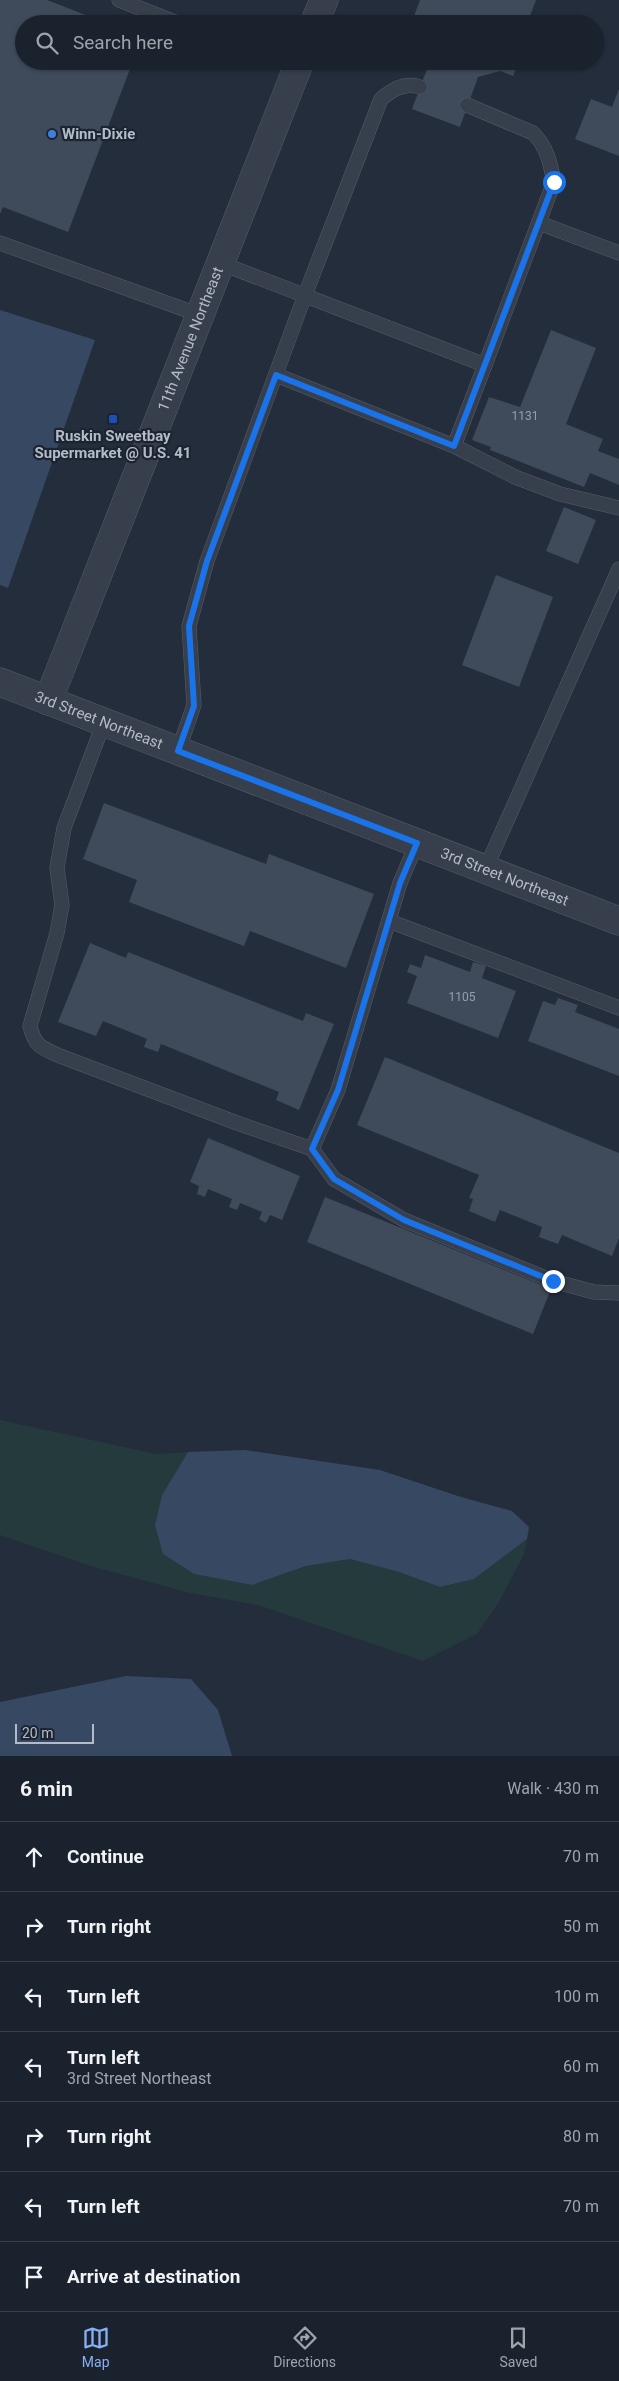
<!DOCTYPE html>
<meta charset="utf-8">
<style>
body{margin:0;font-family:Roboto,sans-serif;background:#232a35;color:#f1f3f6}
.scale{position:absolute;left:15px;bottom:12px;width:79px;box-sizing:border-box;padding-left:5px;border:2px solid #b3bac8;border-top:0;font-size:14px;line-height:18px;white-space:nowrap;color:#b3bac8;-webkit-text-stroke:4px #1c2431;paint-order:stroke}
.stop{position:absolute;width:15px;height:15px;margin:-11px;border:4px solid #1a73e8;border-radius:50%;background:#fff}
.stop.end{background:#1a73e8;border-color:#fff;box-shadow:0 1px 5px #0008}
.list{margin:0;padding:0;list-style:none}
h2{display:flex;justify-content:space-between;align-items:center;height:65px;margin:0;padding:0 20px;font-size:21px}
h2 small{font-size:16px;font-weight:400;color:#9fa4aa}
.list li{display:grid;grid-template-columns:32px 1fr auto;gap:15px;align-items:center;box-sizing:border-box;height:70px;padding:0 20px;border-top:1px solid #383f49}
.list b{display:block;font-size:19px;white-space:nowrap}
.list p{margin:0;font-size:16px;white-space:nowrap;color:#9fa4aa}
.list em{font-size:16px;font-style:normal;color:#9fa4aa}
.icon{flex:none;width:28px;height:28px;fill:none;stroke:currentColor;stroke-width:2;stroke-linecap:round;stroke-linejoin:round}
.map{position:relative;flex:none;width:619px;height:1756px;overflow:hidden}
.search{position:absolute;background:#1a222d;box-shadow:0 1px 4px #0004;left:15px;right:15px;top:15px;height:55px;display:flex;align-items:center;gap:12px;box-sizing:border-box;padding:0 18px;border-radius:28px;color:#9fa4aa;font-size:19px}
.sheet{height:555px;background:#1a222d}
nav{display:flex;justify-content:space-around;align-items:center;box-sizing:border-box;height:70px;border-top:1px solid #383f49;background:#1a222d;font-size:14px;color:#9fa4aa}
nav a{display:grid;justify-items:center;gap:2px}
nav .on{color:#89aff6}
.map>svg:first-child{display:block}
.green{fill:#253a3d}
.water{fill:#374863}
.building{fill:#3f4b5b}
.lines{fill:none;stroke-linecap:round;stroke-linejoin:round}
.service-casing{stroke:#555d6a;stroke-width:15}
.minor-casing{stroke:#555d6a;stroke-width:29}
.service{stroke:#373f4c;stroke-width:14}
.minor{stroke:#373f4c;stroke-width:28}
.route{stroke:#1a73e8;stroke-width:6}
.shop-dot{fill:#3f7fe0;stroke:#1c2431;stroke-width:2}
.transit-dot{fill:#1a4fb4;stroke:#1c2431;stroke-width:2}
.labels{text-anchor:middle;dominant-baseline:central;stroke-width:4.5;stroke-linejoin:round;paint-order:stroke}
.number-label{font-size:12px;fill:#969ead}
.poi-label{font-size:15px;font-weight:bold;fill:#b3bac8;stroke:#1c2431;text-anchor:start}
.street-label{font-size:15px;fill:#b3bac8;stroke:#1c2431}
</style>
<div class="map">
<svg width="619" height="1756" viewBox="0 0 619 1756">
<rect width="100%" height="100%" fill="#232d3c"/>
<polygon class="green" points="0,1420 156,1454 188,1452 162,1495 163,1554 194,1574 252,1585 306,1566 350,1559 399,1572 440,1587 474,1579 527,1539 524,1554 499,1602 477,1634 423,1661 258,1605 190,1593 91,1566 0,1535"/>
<g class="water">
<polygon points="0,310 95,340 8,588 0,585"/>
<polygon points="245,1450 380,1470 461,1497 512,1511 529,1527 527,1539 474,1579 440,1587 399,1572 350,1559 306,1566 252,1585 194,1574 163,1554 155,1525 162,1495 188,1452"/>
<polygon points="126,1676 191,1679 218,1710 232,1756 0,1756 0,1702"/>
</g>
<g class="building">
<polygon points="0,0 47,0 109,24 24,24 24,61 133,61 68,232 3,207 0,214"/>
<polygon points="420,0 536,0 527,24 411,24"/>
<polygon points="430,61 519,61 513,76 500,71 478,77 460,127 412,109"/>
<polygon points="619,89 619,156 575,139 591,99 612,107"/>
<polygon points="551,330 596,348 566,424 603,439 598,451 619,459 619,485 590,473 584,487 490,450 491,447 472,440 489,397 520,407"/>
<polygon points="564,507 596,520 578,564 546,551"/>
<polygon points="496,575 553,597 519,687 462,665"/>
<polygon points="104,803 266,864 269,854 374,894 346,968 250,931 244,946 129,902 137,880 83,859"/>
<polygon points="90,943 126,958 128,952 303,1021 306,1013 334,1024 299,1110 276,1100 279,1092 161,1044 158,1052 144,1047 147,1039 103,1021 96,1036 58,1022"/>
<polygon points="425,955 470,972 473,962 486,966 482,978 516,991 498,1038 407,1003 417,976 407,972 410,964 421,968"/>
<polygon points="558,998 578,1005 575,1012 619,1029 619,1076 528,1041 543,1001 555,1005"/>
<polygon points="385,1057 619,1153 619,1238 612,1256 562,1235 558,1244 539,1237 542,1227 500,1210 495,1222 469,1211 473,1199 469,1198 479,1175 357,1125"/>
<polygon points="208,1138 300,1176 282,1220 270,1215 266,1223 259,1219 262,1212 240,1203 237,1210 229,1207 232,1199 208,1189 205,1197 197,1194 199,1186 190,1182"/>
<polygon points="325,1197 551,1289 533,1334 307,1242"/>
</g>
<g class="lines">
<g class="service-casing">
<g id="service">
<polyline points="119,0 180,24"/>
<polyline points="277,61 297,69"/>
<polyline points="539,223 619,253"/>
<polyline points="0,243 200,315"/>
<path d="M220,263L485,365L554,182C550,162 547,147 533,133L467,105"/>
<polyline points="276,375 454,446 515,477 560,494 619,508"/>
<polyline points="454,446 485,365"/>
<path d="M104,722L64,828L57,868L62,905L57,933L30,1026C35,1047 42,1048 60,1056L237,1123L312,1149L334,1179L404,1220L553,1281L594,1292L619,1293"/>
<path d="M178,751L194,705L189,626L207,561L305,295L381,99C393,89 405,82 420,87"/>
<polyline points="485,870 619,569"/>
<polyline points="389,921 619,1008"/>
<polyline points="312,1149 338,1090 400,883 417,843"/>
</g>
</g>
<g class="minor-casing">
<g id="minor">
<polyline points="314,24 324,0"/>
<path id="s1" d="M0,682L619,921"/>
<path id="s2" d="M48,701L300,61"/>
</g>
</g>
<use href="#service" class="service"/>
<use href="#minor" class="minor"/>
</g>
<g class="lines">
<polyline class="route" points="553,1281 404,1220 334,1179 312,1149 338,1090 400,883 417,843 178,751 194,706 189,626 207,561 276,375 454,446 554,182"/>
</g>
<circle class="shop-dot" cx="52" cy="134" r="5"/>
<rect class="transit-dot" x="108" y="414" width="10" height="10" rx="2.5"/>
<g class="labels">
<g class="number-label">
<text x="525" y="416">1131</text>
<text x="462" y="997">1105</text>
</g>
<g class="poi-label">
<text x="62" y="134">Winn-Dixie</text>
<text x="113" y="436" text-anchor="middle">Ruskin Sweetbay<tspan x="113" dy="17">Supermarket @ U.S. 41</tspan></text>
</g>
<g class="street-label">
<text stroke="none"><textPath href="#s2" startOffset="389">11th Avenue Northeast</textPath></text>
<text stroke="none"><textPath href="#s1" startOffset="106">3rd Street Northeast</textPath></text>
<text stroke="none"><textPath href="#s1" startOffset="541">3rd Street Northeast</textPath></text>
</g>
</g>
</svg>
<div class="scale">20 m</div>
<div class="stop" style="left:554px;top:182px"></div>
<div class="stop end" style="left:553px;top:1281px"></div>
<div class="search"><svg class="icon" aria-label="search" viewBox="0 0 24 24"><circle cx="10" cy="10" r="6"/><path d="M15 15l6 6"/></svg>Search here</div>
</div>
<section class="sheet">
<h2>6 min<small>Walk · 430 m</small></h2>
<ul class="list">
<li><svg class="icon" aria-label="ahead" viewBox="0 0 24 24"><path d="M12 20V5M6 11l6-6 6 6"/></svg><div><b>Continue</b></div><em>70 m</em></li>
<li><svg class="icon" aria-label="right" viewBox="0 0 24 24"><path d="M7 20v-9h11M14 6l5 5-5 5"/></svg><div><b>Turn right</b></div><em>50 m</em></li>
<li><svg class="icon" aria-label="left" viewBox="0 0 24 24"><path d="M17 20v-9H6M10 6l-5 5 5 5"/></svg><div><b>Turn left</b></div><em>100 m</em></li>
<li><svg class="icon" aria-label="left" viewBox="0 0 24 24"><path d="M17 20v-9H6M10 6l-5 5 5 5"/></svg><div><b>Turn left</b><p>3rd Street Northeast</p></div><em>60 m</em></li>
<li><svg class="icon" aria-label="right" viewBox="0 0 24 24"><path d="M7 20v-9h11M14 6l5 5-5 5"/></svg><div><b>Turn right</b></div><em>80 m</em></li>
<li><svg class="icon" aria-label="left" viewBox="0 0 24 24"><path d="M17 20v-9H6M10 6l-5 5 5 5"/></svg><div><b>Turn left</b></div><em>70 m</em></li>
<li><svg class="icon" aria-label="arrive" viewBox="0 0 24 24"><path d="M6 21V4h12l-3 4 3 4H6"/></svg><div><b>Arrive at destination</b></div></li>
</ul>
</section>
<nav>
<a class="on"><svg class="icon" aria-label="map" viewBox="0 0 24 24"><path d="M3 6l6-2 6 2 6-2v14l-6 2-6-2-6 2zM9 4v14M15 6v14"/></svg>Map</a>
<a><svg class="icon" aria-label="directions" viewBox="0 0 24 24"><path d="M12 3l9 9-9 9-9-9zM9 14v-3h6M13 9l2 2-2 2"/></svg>Directions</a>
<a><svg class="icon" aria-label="saved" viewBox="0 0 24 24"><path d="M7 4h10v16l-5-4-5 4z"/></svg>Saved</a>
</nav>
